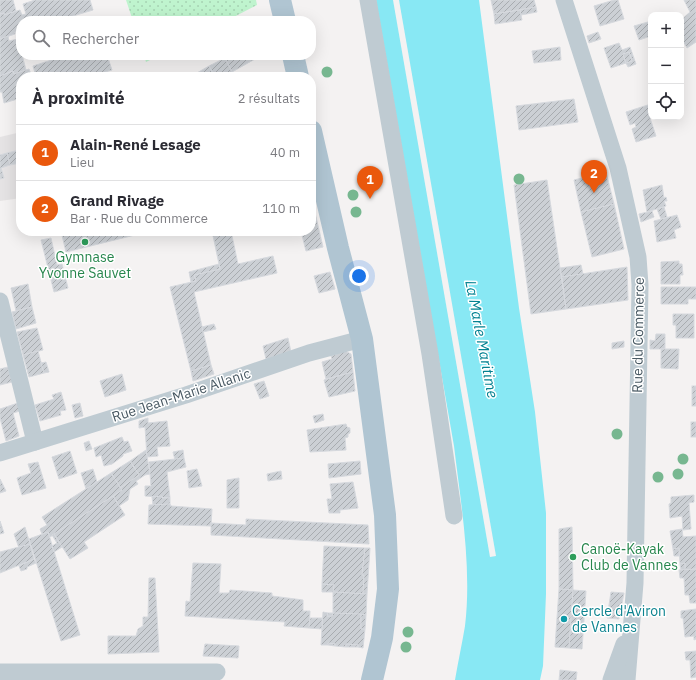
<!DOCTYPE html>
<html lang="fr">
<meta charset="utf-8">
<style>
body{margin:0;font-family:"IBM Plex Sans",sans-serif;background:#f7f7f7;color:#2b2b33}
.controls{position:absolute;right:12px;top:12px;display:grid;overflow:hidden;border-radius:8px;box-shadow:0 4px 16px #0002}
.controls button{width:36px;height:36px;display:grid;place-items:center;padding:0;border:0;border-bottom:1px solid #e1e1e2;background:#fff;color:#2b2b33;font:20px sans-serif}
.you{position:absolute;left:359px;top:276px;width:14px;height:14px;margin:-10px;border:3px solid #fff;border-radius:50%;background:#1a73e8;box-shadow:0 0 0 6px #1a73e833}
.badge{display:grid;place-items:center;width:26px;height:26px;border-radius:50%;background:#ea580c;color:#fff;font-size:13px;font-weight:700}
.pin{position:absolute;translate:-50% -33px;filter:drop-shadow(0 1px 2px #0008)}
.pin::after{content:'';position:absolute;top:21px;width:14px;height:12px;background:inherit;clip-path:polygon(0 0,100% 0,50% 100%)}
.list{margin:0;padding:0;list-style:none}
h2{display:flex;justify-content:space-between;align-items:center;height:52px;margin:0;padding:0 16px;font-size:17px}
h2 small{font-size:13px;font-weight:400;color:#7c7c81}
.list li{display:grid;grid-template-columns:26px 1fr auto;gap:12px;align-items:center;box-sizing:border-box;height:56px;padding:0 16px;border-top:1px solid #e1e1e2}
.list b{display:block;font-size:15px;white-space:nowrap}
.list p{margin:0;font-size:13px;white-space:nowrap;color:#7c7c81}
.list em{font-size:13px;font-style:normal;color:#7c7c81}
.icon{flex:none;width:22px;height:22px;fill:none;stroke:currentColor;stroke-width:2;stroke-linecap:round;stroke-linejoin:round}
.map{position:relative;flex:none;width:696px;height:680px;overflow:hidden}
.search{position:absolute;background:#fff;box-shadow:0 4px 16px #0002;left:16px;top:16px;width:300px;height:44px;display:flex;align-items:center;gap:10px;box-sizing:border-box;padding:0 14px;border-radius:16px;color:#7c7c81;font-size:15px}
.panel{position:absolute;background:#fff;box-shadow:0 4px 16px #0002;left:16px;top:72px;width:300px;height:164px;border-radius:16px}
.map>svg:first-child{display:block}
.education{fill:#e5e3e4}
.grass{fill:url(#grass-dots)}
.water{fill:#88e8f4}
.pier{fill:#f4f2f2}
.building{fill:url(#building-hatch);stroke:#d6d9de}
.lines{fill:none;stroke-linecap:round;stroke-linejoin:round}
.minor{stroke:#bfcbd2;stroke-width:17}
.major{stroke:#b0c5d2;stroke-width:22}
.tree{fill:#77b790}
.leisure-dot{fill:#2e9e5b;stroke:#fff;stroke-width:1.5}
.culture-dot{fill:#0f9aa8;stroke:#fff;stroke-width:1.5}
.labels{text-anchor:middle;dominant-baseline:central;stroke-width:3;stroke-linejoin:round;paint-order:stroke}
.leisure-label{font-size:14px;fill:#27864d;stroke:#fff}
.street-label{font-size:14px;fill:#485862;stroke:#fff}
.culture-label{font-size:14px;fill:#0d838f;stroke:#fff;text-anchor:start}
.water-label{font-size:15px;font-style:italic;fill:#048291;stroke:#fff}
</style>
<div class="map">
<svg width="696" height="680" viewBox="0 0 696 680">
<defs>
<pattern id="grass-dots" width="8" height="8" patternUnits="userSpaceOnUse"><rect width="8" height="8" fill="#bff4ce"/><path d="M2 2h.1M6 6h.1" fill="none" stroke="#a6d3b3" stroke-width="1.8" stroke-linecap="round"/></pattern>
<pattern id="building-hatch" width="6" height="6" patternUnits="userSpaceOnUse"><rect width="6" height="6" fill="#ccd0d5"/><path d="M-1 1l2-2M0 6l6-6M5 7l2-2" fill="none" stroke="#a8acb0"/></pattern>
</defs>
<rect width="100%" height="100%" fill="#f4f2f2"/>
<polygon class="education" points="21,132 21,198 0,201 0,137"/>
<g class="grass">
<polygon points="126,0 256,0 257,5 226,21 133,21"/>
<polygon points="144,55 160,55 146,62"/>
</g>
<path class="water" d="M376,0H479L519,308L535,412L546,513V594L543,666L540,680H455C458,662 462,644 465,626C472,568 461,504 454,446Z"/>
<polygon class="pier" points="393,0 399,0 496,556 490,557"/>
<g class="building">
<polygon points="0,0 13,0 16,11 4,15 4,13 0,14"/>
<polygon points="35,0 90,0 93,10 56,21 55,19 49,21 21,21 21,30 15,32 15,34 0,39 0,14 4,13 4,15 20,10 22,15 26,14 23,4"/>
<polygon points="491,0 534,0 536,7 494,14"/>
<polygon points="614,0 618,0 624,19 600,26 594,6"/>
<polygon points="684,0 696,0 696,42 687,48 681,37 681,20 690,12"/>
<polygon points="536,7 537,12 521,15 520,10"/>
<polygon points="520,10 522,20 495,24 494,14"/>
<polygon points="648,22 651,36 639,40 634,26"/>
<polygon points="598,32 601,39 589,43 587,36"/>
<polygon points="8,36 9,41 18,39 26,70 14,74 13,71 0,76 0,39"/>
<polygon points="619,43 622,50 630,47 636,64 628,67 626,63 632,61 629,52 623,54 626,63 611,68 604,48"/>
<polygon points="560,47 561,60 534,63 532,51"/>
<polygon points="629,52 632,61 626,63 623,54"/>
<polygon points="67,55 107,55 112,70 88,77 21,77 21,98 4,103 2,92 0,92 0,76 13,71 14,74 29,69 31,74 35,73 33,66"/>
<polygon points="230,55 262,55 232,72 225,58"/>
<polygon points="225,58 232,72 222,77 215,77 209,66"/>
<polygon points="209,66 215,77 190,77"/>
<polygon points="574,99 578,122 519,130 516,106"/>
<polygon points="651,104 652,117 650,118 656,136 636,142 632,129 636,127 635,123 630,125 626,112"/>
<polygon points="19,150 21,163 10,165 7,153"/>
<polygon points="7,153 10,165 1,168 4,178 0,179 0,155"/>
<polygon points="606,172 614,204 581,212 574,180"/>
<polygon points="547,180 566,309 531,314 514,185"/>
<polygon points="662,185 664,198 666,197 667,201 664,201 666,206 647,212 643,190"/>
<polygon points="313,204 323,247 306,251 301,231 311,231 311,205"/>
<polygon points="614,204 624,249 592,257 581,212"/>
<polygon points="664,207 667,217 661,219 657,209"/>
<polygon points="652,211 654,217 641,222 639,214"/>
<polygon points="677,215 681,227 674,230 676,238 657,242 654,221"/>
<polygon points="61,231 147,231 147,232 66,252"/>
<polygon points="212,231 231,231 238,264 273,256 277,273 194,292 211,365 191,371 170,287 196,281 194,275 220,269"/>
<polygon points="51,238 57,265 62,264 68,288 54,292 41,240"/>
<polygon points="679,261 679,264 682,264 683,275 680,275 680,284 661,284 661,262"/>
<polygon points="219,264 220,269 194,275 196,281 191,282 189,272"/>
<polygon points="581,265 583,274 562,277 560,268"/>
<polygon points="627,267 628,300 566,309 562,277"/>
<polygon points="330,272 335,289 319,293 314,276"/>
<polygon points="28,284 32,307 16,311 11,288"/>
<polygon points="661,287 696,287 696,299 688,299 688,304 661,304"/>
<polygon points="32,307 36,323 16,329 12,312"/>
<polygon points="673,314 694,314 694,338 676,338 676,325 673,325"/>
<polygon points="214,324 216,329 203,332 202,327"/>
<polygon points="37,328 43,350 23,355 17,332"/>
<polygon points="656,334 665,334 665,349 650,349 650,340 655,341"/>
<polygon points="288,338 291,352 266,359 263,346"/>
<polygon points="624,341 624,347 612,349 612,343"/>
<polygon points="661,349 679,349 678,369 661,368"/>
<polygon points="38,351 44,373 29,377 23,355"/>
<polygon points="345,351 351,354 353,372 326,379 322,362 332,359 331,356"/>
<polygon points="46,362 49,372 44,373 41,363"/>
<polygon points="211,365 214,374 193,381 191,371"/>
<polygon points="8,367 12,382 0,385 0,369"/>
<polygon points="353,372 355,391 329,397 324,380"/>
<polygon points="122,374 126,390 105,397 100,381"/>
<polygon points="264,381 269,396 260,399 254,384"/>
<rect x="692" y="386" width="4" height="20"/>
<polygon points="61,392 66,410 60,411 61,415 40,421 35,405 54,399 52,395"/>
<polygon points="18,403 20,411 13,413 19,436 6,441 0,418 0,409"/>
<polygon points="80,403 83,416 75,418 72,405"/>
<polygon points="323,414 324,420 315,423 313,416"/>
<polygon points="148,418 148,423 167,421 170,446 157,447 158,456 147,457 145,427 139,428 139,421"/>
<rect x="691" y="422" width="5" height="15"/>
<polygon points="346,424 347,427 350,428 350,433 348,434 348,437 345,438 346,450 310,452 307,430"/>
<polygon points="122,437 124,442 128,441 132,451 123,454 123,456 112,464 104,466 101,455 96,457 94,448"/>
<polygon points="89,441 92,449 86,451 84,443"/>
<polygon points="146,450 150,474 145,475 136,481 138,484 130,489 128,500 119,506 113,496 122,490 120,488 139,475 130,461"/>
<polygon points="183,450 184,458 175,460 173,452"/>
<polygon points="70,451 77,473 59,479 52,457"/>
<polygon points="184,458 186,467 167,472 170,498 145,496 145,486 151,486 149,462"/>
<polygon points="130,461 139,475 120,488 111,473"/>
<polygon points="360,461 361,474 329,478 328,464"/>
<polygon points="38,462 46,488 22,495 17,478 31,473 28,464"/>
<polygon points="93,469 97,482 86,489 81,473"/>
<polygon points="197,469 202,486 189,488 187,471"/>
<polygon points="281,471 282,479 268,481 267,474"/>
<polygon points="111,473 122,490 50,537 48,532 42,534 40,529 47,525 42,517"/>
<polygon points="239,478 239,508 227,508 227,480"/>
<polygon points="0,479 6,491 0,493"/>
<polygon points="353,482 358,508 340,510 340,513 329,513 327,499 332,499 330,484"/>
<polygon points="694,495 694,502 689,503 691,529 683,530 682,516 670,518 669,504 671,503 671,497"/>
<polygon points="113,496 125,515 84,542 88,548 70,559 54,534"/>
<polygon points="162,496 162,498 170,498 170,504 153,505 152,497"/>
<polygon points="170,504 171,506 212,509 211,526 148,524 149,505"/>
<polygon points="246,519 368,525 369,544 211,535 211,523 246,525"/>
<polygon points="0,521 4,533 0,534"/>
<polygon points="25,527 30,544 19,548 14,534"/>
<polygon points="572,527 573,590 559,589 559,529"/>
<polygon points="682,529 683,537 696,536 696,569 685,570 685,563 680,564 679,548 673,549 670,531"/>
<polygon points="48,532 80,635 61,641 29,539"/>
<polygon points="54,534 62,547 54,552 52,546 57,543 52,535"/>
<polygon points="30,544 34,559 0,573 0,552"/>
<polygon points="324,546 365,548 362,575 364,575 363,594 333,592 334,585 322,584"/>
<polygon points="365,548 370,548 367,594 363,594 364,575 362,575"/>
<polygon points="679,548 679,556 674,556 673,549"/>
<polygon points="34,559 36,563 27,567 27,569 21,571 19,566"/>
<polygon points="193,563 221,564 219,593 229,593 230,590 272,593 272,596 303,600 303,611 310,611 309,628 284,626 285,622 185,616 186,601 190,602"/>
<polygon points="685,563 685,570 681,570 680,564"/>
<polygon points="696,569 696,603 690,603 689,595 685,595 684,578 680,578 679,570"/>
<polygon points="149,578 155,578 159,652 108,654 108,636 136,636 138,629 143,626 143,617 148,617"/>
<polygon points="322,584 334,585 333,592 322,592"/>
<polygon points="559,589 573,590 569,648 555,647"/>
<polygon points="573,590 586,591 582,649 569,648"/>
<polygon points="333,592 367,594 366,615 333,613"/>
<polygon points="611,592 624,593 619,619 607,618"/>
<polygon points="696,609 696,639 694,640 694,636 685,637 683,618 681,618 681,611"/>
<polygon points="323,612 328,613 327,616 332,616 333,613 361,614 361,629 365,629 363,648 358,647 358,645 346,644 346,647 335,646 335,644 328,643 328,645 321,645"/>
<polygon points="328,613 333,613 332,616 327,616"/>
<polygon points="361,614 366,615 365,629 361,629"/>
<polygon points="310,618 322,618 322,629 309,628"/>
<polygon points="328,643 335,644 335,646 328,645"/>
<polygon points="205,644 239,646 238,658 203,656"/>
<polygon points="346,644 358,645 358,647 346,647"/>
<polygon points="696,651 696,677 691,678 690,660 686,660 685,652"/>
<polygon points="560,670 577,672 576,680 559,680"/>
</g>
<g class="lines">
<g class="minor">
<polyline points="368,0 430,354 454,516"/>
<polyline points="564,0 618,168 638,257 640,285 635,583 627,680"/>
<polyline points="0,301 35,442"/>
<polyline points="0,453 186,395 309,353 362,339"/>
<polyline points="0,672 217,672"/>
<polyline points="611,680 624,644"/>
</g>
<g class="major">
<polyline points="280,0 285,21"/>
<polyline points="293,55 298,77"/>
<polyline points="311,131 338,248 362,339 385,515 388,589 382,638 372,680"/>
</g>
</g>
<g class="tree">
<circle cx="327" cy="72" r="5.5"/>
<circle cx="519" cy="179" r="5.5"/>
<circle cx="353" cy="195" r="5.5"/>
<circle cx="356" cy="212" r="5.5"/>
<circle cx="617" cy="434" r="5.5"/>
<circle cx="683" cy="459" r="5.5"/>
<circle cx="678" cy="474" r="5.5"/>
<circle cx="658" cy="477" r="5.5"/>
<circle cx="408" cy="632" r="5.5"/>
<circle cx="406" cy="647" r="5.5"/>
</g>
<g class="leisure-dot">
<circle cx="85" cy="242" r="4"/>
<circle cx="573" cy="557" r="4"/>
</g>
<circle class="culture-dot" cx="564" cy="619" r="4"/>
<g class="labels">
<g class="leisure-label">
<text x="85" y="257">Gymnase<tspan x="85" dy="16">Yvonne Sauvet</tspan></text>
<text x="581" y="549" text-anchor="start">Canoë-Kayak<tspan x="581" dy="16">Club de Vannes</tspan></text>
</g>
<g class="street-label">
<text transform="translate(638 335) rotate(-89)">Rue du Commerce</text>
<text transform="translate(181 395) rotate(-18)">Rue Jean-Marie Allanic</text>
</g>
<g class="culture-label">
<text x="572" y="611">Cercle d'Aviron<tspan x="572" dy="16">de Vannes</tspan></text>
</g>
<g class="water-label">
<text transform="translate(482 339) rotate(79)">La Marle Maritime</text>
</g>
</g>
</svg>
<div class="controls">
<button>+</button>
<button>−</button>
<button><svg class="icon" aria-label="locate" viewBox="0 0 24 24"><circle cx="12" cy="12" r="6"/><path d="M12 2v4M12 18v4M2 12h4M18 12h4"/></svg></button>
</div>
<div class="you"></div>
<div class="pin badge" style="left:370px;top:199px">1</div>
<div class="pin badge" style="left:594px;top:193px">2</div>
<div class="search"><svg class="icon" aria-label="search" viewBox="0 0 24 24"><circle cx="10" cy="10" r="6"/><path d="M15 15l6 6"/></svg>Rechercher</div>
<section class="panel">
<h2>À proximité<small>2 résultats</small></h2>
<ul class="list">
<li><span class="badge">1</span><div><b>Alain-René Lesage</b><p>Lieu</p></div><em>40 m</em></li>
<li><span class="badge">2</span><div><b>Grand Rivage</b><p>Bar · Rue du Commerce</p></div><em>110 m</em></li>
</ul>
</section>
</div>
